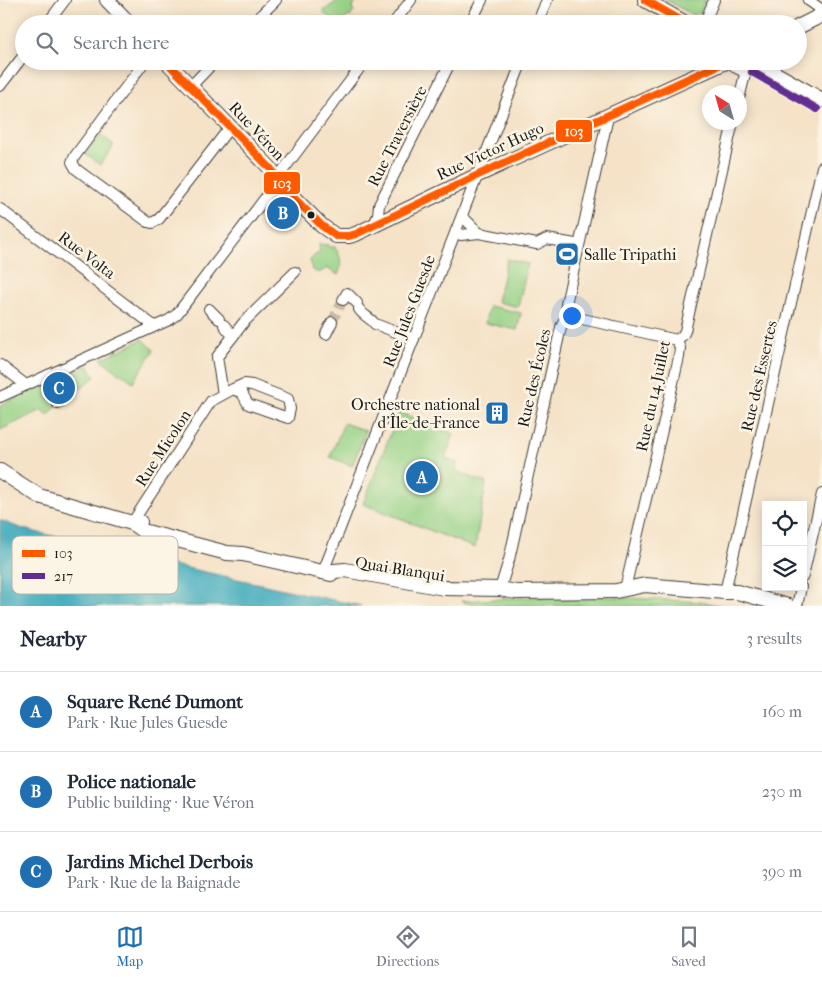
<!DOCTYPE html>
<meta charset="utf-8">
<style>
body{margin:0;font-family:"IM FELL French Canon",serif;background:#f6f6f7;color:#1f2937}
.controls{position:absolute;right:15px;bottom:15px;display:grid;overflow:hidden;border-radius:0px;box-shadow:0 2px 12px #0003}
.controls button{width:45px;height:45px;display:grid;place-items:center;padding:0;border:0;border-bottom:1px solid #e0e1e3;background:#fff;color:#1f2937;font:25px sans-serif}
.compass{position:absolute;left:702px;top:85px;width:45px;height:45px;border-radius:50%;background:#fff;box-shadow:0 2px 12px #0003;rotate:323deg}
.you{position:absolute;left:571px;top:315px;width:18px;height:18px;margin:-12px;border:4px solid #fff;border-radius:50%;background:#1a73e8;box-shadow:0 0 0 8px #1a73e833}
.badge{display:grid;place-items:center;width:32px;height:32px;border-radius:50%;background:#1f6fb2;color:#fff;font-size:16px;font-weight:700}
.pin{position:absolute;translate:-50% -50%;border:2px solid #fff;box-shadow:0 1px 5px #0006}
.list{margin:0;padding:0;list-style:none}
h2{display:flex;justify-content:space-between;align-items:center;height:65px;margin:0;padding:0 20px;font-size:21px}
h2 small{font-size:16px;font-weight:400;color:#747a83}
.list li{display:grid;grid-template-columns:32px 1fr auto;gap:15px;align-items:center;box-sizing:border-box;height:80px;padding:0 20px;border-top:1px solid #e0e1e3}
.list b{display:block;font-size:19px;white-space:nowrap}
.list p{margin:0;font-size:16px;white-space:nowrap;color:#747a83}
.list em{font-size:16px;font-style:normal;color:#747a83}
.icon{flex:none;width:28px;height:28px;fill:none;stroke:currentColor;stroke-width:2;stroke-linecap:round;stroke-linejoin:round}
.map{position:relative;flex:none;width:822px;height:606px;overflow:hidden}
.search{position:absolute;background:#fff;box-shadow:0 2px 12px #0003;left:15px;right:15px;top:15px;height:55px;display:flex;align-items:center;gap:12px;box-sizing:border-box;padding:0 18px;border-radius:28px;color:#747a83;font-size:19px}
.sheet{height:305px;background:#fff}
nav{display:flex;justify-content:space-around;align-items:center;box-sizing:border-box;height:70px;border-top:1px solid #e0e1e3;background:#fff;font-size:14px;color:#747a83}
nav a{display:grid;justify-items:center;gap:2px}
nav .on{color:#1f6fb2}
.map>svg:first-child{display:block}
.green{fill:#96d286;stroke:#597751}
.water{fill:#3daabc;stroke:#2c636c}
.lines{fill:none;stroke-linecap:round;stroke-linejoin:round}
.street-tunnel{stroke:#cabaa5;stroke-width:10;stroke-dasharray:10 5;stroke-linecap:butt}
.street-casing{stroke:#3d3a36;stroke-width:12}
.secondary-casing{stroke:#3d3a36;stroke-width:16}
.street{stroke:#fff;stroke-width:10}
.secondary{stroke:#fff;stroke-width:14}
.bus-1-casing{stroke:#fcf5e5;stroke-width:11}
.bus-2-casing{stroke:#fcf5e5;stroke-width:11}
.bus-1{stroke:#ff5a00;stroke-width:8}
.bus-2{stroke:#622d91;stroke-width:8}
.bus-dot{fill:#1c1c1c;stroke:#fcf5e5;stroke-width:2}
.labels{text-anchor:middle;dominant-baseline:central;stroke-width:5;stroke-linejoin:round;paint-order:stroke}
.street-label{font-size:16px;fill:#1c1c1c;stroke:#fcf5e5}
.poi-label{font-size:16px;fill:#1c1c1c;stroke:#fcf5e5;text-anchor:start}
.key{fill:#fcf5e5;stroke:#b9b4a9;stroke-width:1}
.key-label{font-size:14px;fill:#1c1c1c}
.line-badge{stroke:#fcf5e5;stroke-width:2}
.badge-label{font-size:14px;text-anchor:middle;font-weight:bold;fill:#fff}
</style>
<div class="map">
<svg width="822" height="606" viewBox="0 0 822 606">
<rect width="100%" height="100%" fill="#fcf5e5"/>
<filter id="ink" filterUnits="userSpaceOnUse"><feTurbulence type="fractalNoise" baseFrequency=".02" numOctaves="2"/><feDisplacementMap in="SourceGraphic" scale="10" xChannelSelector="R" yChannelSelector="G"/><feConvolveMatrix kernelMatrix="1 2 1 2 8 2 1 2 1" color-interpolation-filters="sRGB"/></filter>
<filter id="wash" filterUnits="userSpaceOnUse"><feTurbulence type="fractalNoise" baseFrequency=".0096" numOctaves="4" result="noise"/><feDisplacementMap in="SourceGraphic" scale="20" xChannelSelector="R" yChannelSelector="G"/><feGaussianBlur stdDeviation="1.12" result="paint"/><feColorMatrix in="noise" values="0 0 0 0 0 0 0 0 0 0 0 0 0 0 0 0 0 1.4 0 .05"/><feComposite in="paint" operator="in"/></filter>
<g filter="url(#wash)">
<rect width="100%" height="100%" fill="#f5e2c7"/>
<g class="green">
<polygon points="339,0 357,0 352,9 354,11 350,17 348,16 341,24 334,24 323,11"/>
<polygon points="666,0 705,0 700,13 693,15"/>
<polygon points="100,134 113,144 113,147 100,165 85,154"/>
<path d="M319,244L325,245V244L333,248L334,246C341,256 343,264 338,275L327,268L319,273L312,270L310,260L315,255L320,253Z"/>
<polygon points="507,259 528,264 518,307 497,302"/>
<polygon points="489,306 521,313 517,330 485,323"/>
<polygon points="143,339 154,350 133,382 122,374 121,375 101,359"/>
<polygon points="88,365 95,377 58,404 48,416 42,410 0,430 0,405"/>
<polygon points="399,412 454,434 445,458 457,463 456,471 486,483 475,548 363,504"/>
<polygon points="344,423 366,431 352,466 330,457"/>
<polygon points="575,595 703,602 722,606 476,606 461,601"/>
</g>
<path class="water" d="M0,520C27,533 58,536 87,543L91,547L361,606H0Z"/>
</g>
<g filter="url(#ink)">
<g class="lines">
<polyline class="street-tunnel" points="332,322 343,300"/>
<g class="street-casing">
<g id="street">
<polyline points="808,0 822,10"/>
<polyline points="47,24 65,0"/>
<polyline points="252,24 276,0"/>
<polyline points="393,24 411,0"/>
<polyline points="470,24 482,0"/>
<polyline points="537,24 547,0"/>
<polyline points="704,24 714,0"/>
<polyline points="145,61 75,156 72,162 76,169 148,222 152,223 159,219 230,127"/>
<polyline points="0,86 24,55"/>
<polyline points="191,86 215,61"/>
<polyline points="740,95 746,70"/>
<polyline points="0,209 154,326"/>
<polyline points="466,220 479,233 537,244 547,239 575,244"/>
<polyline points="374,225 378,215 379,205 451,61"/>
<polyline points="461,235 479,233"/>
<polyline points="343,300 347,293 357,303"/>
<polyline points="209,309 219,319"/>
<path d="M359,309C363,316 370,317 375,324L414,339"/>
<polyline points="569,316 566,304 608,117"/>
<polyline points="569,316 677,340"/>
<polyline points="224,325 233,336"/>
<polyline points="326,334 332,322"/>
<polyline points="677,340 683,335 685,331 733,122"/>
<polyline points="0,365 26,385"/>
<polyline points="48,375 58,404"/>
<polyline points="223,394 217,357 244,322 295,272"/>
<polyline points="0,397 169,320 177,314 272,189 284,169 365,61"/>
<polyline points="132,523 211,401 233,389 244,384 252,385 288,399 290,409 288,418 248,404 242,393 233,389"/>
<polyline points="323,572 522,61"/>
<polyline points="803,576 822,494"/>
<polyline points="500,589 509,560 561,327 563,322 569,316"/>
<polyline points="625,589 679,357 680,348 677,340"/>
<polyline points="725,592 822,167"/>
<polyline points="797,606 801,587"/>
</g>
</g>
<g class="secondary-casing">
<g id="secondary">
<polyline points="107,0 130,24"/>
<polyline points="645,0 687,24"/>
<polyline points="798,27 822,15"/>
<polyline points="166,61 270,168 289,193 322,226 336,236 349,236 356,234 478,175 728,61"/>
<path d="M733,61C740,72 751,71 757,61"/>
<polyline points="757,63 822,100"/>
<polyline points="0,471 39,496 132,523 140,522"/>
<polyline points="132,523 143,531 227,553 243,554 331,574"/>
<polyline points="323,572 345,570 444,588 500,589 516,592 616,591 645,585 725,592 737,592 788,606"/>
</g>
</g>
<use href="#street" class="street"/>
<use href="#secondary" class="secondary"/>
<g class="bus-1-casing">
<g id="bus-1">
<polyline points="645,0 687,24"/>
<polyline points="166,61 270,168 289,193 322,226 336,236 349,236 356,234 478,175 727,61"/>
</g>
</g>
<g class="bus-2-casing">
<polyline id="bus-2" points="752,72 817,109"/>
</g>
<use href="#bus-1" class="bus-1"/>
<use href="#bus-2" class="bus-2"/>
</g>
</g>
<defs>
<g id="stadium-square" transform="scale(1.25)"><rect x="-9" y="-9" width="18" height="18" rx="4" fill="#1f6fb2" stroke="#fcf5e5"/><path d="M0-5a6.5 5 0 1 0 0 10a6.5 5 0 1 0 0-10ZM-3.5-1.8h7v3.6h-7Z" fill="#fff"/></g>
<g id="building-square" transform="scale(1.25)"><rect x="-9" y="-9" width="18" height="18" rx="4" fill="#1f6fb2" stroke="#fcf5e5"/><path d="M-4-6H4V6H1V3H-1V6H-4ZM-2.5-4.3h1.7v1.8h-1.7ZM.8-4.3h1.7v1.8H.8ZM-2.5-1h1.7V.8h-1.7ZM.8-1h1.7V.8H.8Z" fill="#fff"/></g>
</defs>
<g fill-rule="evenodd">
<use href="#stadium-square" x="567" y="254"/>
<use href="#building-square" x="497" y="413"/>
</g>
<circle class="bus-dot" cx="311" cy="215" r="4.5"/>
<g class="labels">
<g class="street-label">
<text transform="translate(257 131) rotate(47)">Rue Véron</text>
<text transform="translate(397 136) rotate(-63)">Rue Traversière</text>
<text transform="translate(490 151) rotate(-25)">Rue Victor Hugo</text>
<text transform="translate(87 255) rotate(37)">Rue Volta</text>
<text transform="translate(409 311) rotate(-69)">Rue Jules Guesde</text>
<text transform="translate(759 376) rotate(-77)">Rue des Essertes</text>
<text transform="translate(534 378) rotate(-77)">Rue des Écoles</text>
<text transform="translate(653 396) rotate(-78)">Rue du 14 Juillet</text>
<text transform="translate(163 448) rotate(-57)">Rue Micolon</text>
<text transform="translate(400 569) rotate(9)">Quai Blanqui</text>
</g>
<g class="poi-label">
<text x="584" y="254">Salle Tripathi</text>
<text x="480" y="404" text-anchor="end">Orchestre national<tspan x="480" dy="18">d'Île-de-France</tspan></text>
</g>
</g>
<rect x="12" y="536" width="166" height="58" rx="8" class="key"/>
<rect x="22" y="550" width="23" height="7" fill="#ff5a00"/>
<rect x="22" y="573" width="23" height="6" fill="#622d91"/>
<g class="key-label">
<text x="54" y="558">103</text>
<text x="54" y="581">217</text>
</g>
<g class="line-badge">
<rect x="555" y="119" width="38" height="24" rx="5" fill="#ff5a00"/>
<rect x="263" y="171" width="38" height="24" rx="5" fill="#ff5a00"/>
</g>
<g class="badge-label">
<text x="574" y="136">103</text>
<text x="282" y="188">103</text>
</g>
</svg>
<div class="controls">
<button><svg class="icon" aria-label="locate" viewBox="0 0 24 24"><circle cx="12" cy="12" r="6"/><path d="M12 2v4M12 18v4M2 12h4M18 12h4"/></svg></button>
<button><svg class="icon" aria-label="layers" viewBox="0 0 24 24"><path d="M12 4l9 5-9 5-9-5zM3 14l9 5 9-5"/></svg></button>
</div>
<svg class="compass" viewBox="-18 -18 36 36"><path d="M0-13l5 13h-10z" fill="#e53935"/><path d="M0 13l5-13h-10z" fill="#747a83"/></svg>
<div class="you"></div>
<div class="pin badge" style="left:422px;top:477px">A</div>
<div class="pin badge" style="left:283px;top:213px">B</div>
<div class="pin badge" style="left:59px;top:388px">C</div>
<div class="search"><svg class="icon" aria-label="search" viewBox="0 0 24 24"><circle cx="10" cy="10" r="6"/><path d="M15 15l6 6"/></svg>Search here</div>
</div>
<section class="sheet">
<h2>Nearby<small>3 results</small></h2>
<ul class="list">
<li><span class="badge">A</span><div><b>Square René Dumont</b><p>Park · Rue Jules Guesde</p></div><em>160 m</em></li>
<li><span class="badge">B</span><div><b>Police nationale</b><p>Public building · Rue Véron</p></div><em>230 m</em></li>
<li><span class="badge">C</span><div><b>Jardins Michel Derbois</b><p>Park · Rue de la Baignade</p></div><em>390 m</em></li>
</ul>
</section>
<nav>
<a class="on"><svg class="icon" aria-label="map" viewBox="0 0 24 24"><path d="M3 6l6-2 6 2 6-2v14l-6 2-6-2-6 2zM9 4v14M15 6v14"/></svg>Map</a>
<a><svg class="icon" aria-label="directions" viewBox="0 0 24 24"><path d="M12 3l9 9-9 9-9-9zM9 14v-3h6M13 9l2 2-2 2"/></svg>Directions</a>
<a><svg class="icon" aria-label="saved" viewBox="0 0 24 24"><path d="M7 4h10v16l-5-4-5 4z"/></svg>Saved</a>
</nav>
